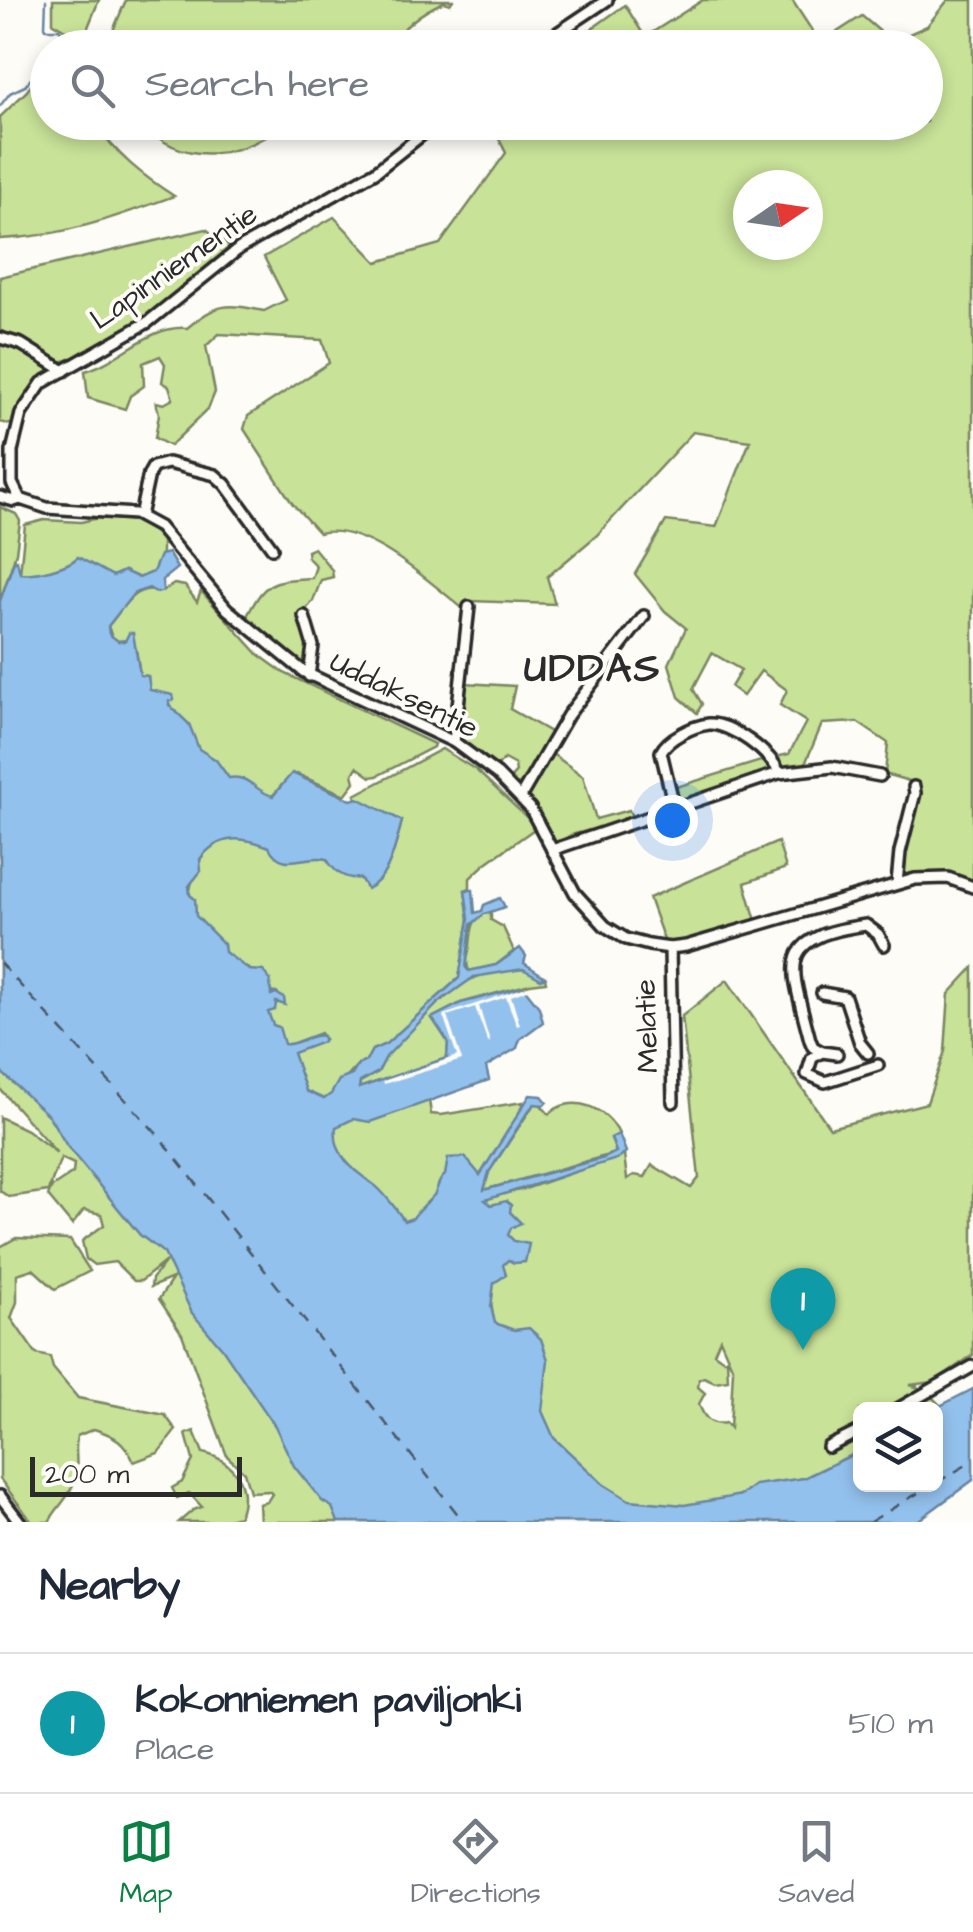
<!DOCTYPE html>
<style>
body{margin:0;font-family:"Architects Daughter",sans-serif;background:#f2f2f3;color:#1f2937}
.controls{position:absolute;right:30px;bottom:30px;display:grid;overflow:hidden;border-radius:15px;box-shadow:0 5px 15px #0003}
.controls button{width:90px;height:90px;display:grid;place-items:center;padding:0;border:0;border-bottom:2px solid #e0e1e3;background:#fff;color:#1f2937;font:50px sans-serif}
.compass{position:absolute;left:733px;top:170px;width:90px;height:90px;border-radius:50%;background:#fff;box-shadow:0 5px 15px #0003;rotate:77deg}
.scale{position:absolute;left:30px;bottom:25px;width:212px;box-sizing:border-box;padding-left:10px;border:5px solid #2b2b2b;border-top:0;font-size:28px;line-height:35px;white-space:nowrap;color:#2b2b2b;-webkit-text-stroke:8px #fdfcf7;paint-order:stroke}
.you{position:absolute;left:672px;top:820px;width:35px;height:35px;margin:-25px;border:8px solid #fff;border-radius:50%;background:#1a73e8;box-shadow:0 0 0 15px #1a73e833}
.badge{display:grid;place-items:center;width:65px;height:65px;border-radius:50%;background:#0b8043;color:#fff;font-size:32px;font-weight:700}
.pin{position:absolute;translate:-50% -82px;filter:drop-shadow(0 2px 5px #0008)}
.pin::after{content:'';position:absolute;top:52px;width:35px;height:30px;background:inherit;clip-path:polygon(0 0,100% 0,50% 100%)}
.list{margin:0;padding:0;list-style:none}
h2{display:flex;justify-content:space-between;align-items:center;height:130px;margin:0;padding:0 40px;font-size:42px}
h2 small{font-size:32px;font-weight:400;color:#747a83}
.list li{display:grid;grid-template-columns:65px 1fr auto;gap:30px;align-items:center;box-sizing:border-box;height:140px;padding:0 40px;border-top:2px solid #e0e1e3}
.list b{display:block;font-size:38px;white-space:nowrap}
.list p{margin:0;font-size:32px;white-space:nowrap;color:#747a83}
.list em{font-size:32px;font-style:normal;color:#747a83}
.icon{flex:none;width:55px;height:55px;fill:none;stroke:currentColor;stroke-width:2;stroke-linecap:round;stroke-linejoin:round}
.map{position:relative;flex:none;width:973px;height:1522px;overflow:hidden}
.search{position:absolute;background:#fff;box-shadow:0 5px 15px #0003;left:30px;right:30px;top:30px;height:110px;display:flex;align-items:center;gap:25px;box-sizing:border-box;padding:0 35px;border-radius:55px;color:#747a83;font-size:38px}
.sheet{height:270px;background:#fff}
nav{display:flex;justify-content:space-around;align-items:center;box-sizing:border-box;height:140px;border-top:2px solid #e0e1e3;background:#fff;font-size:28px;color:#747a83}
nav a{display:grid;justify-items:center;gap:5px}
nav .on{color:#0b8043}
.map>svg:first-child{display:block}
.green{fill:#c8e298;stroke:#7a8662;stroke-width:2.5;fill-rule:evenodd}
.water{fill:#93c1ed;stroke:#69859f;stroke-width:2.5}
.pier{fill:#fdfcf7}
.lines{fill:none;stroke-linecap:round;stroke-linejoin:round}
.stream{stroke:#69859f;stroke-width:2.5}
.ferry{stroke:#4a5865;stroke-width:2.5;stroke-dasharray:12 10;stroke-linecap:butt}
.minor-casing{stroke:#2b2b2b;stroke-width:16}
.minor{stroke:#fdfcf7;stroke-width:9}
.labels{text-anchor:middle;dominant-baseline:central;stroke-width:8;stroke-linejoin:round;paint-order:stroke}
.street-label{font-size:30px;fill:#2b2b2b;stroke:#fdfcf7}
.district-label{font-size:40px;font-weight:bold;letter-spacing:2.5px;fill:#2b2b2b;stroke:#fdfcf7}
</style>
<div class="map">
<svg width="973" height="1522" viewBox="0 0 973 1522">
<rect width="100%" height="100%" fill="#fdfcf7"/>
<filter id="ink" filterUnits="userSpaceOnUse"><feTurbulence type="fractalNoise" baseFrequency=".01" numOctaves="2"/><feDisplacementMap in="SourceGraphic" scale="20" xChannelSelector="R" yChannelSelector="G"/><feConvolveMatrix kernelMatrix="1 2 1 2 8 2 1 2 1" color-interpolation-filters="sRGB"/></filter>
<g filter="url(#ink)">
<g class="green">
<polygon points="53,0 99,0 80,47 67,47 67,31 53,23"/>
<path d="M126,0H453L450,4L444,2C421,12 403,25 390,47H111L112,33Z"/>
<path d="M703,0H792L820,43L862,16L897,46L909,34L927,26L948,0H973V880L958,875H904L901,866L916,783L885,774L888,743L857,722L822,724L805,764L785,768L776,757L789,754L806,722L780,705L787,690L761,671L743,696L731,687L741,670L712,653L693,689L702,704L697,713L679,697L669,664L686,628L665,611L635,574L666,521L716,527L750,441L693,432L596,536L547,577L555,604L470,601L461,607C426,579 365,522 319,533L292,503L244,429L248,416L329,363L322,340L219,334L206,346L215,392L208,409L170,446L155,438L159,414L156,402L164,404L173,399L169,386L162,382L165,364L160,356L143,363L144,386L130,396L125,409L88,398L85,371C123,360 148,325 187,328C218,303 225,303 264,311L286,300L264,257L334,217L377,262L440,244L506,153L491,123L926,122V48L566,47L625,5L645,37ZM748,185H808V245H748Z"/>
<path d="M47,63L48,122L95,123C115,154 143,176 174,196C116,217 62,237 0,239V117L27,91Z"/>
<path d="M141,123H285C240,159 184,168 141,123Z"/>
<polygon points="206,229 230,247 145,317 68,360 59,362 43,351 0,333 0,277"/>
<polygon points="0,344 25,353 50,370 27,392 13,425 0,422"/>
<polygon points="0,507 16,514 20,521 16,553 0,601"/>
<path d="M98,518L138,521L162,538V553L154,572L139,578L124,571L113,576L76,559C65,568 33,575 20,573L25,525L44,520L81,522Z"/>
<path d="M314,548L332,570L333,577L321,580L313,601L301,615L311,650L304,667L245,620C265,581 270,580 312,578L316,566L308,558L307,551Z"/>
<path d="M174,584L185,586L197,602L201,591L259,655L284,673L434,744L433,747L377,776L371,777L357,767L353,774L355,782L345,795L297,774C283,779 279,791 267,801L53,723L148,686V676L140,675L136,649L126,640L118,641L112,638L108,626C125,607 132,583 163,591Z"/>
<polygon points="464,683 515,686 510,709 552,733 523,785 513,784 509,780 516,772 515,765 504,759 497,767 461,744"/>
<path d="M442,749L476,770L537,827L485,864L470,878V888L465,890L469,919L459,978L386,1044L372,1050L366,1061L358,1065L332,1094L324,1099H304L279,1055L324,1039L320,1033L286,1046L259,1023L278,1002L276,993L269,992L270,980L237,963L155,955L190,895C189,884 195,876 198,865C204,846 229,834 249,835C262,836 312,852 324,858C341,866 342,875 363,880L365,887C391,873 395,847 402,821L356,798L355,795Z"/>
<polygon points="551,753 583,776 596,819 629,810 633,819 571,835 555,845 552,844 527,796"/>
<polygon points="764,760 774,766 774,771 682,802 675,797 673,788"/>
<path d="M0,817L498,1346L474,1200L525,1189L624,1155L627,1179L634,1175L645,1177L652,1165L691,1188L699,1178L682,1016L727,980L830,1128L927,1103L945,1051L949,994L973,968V1355L933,1382L910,1385L925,1390L941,1406L934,1410H860V1451L804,1478L789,1481L748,1503L612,1522H260L259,1504L267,1502L272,1494L269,1491L250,1492L244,1472L227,1456L182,1334L159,1299L173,1278L151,1287L152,1279L166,1261L141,1281H134L115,1262L94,1265L86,1259L82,1241L104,1225L101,1214L84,1210L72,1225L48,1196L52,1187L73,1173L74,1164L61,1158L48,1191L9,1197L0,1191V1117L27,1130L57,1153L0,1089ZM720,1339L733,1369L730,1428L726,1423C710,1426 704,1418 699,1404L705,1393L698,1387L699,1379L704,1377L715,1382L728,1380L727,1358L724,1360L714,1353Z"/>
<polygon points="778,842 786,868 745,883 756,921 687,941 665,943 649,898"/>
<path d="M491,911V920L503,927L514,951L496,965L469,971C465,961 468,957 470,945C472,927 471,918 491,911Z"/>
<polygon points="523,969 545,977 546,982 530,984 461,1003 432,1018 448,1042 447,1058 359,1088 360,1082 378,1072 386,1057 404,1037 439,1002 465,982 486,973"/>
<path d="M429,1100L431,1114L441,1115L523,1102C514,1134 488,1159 473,1189L434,1206L406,1224L357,1185L326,1127L337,1121Z"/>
<path d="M534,1104H540L549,1114C571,1093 607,1107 619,1134L611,1138L616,1153L484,1190L489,1172Z"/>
<path d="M16,1238L70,1240L90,1271L55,1289L33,1269L17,1274V1302L11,1318L36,1354L50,1357L53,1368L78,1398L165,1415L176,1430L158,1453L134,1462C124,1441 116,1436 94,1429L77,1436C74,1450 79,1465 75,1479C71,1496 56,1508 49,1522H32L0,1479V1247Z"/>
<path d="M194,1431L203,1453C234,1460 251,1486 239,1516L217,1522H179L193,1510L202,1507L189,1493L177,1498L172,1488L182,1482L193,1460L186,1434Z"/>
</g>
<path class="water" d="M168,553L177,568L162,580L163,591L157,593L149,588L134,593L108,626L109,634L118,641H125L129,633H133L140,675L148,676L150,690L173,695L174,700L169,701V705L189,724L199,749L216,760L229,778C249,774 255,792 273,796L292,773L351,800L358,798L402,821C395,845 391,877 367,889L360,878C345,880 333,871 327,859C305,853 283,874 269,847C242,836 219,834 200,859L201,871L189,886L190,895L195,899L196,916L224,944L225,952L249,970L263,971L270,980L271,995L276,993L284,998L285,1005L276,1002L275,1010L268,1012L273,1025L279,1027L284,1044C297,1046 313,1032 323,1036V1042L293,1053L306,1091L324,1099L331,1094L339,1080L352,1075L358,1065L366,1061L372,1050L386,1044L459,978L469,919L465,890H473L475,913L482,911L484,905L500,898L505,907L484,914L471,925L466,968L469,971L496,965L520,948L526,956L524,963L545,977L541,979L523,969L474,977L439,1002L386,1057L378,1072L360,1082L359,1088L447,1058L448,1042L432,1018L461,1003L523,987L539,1007L543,1022L520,1039L517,1048L486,1067L489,1080L370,1122L353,1119L336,1127C332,1154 354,1171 373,1184C381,1189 399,1212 404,1221L413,1218C419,1209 428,1202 434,1195C439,1187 437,1181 445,1175L448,1158L465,1157L480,1175L530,1095L542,1096L547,1102L544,1105L534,1104L527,1113L489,1172L484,1190L604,1158L616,1152L611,1138L619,1134L626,1152L620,1158L485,1200L491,1205L506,1201L511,1205L510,1212L521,1223L511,1228L508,1235L514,1241L529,1244L525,1262L514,1263L508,1260L503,1265L506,1275L494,1283L491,1307L495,1323L514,1330L529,1328L541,1339L548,1360L542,1411L554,1438L603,1484L629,1500L684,1505L725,1498L741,1495L755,1485L804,1478L860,1451V1484H936L934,1409L973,1389V1480L916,1522H338L332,1507L322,1501L294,1466L275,1426L222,1348L192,1313L164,1253L140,1235L67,1146L49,1116L0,1071V601L14,561L17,560L20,573C35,575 67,568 78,557L113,576L124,571L139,578L153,572L160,555Z"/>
<polygon class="pier" points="526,987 527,990 511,996 520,1025 517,1026 506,997 479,1006 490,1042 488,1043 475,1007 447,1016 462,1060 384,1084 383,1081 457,1056 443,1015"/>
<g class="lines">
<g class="stream">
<polyline points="46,0 45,26 46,29 59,29 63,34 61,48"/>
<polyline points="0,106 10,93 25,86 48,58"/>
</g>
<g class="ferry">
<polyline points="0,963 157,1134 464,1522"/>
<polyline points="936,1483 973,1461"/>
<polyline points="870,1522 933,1484"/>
</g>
<g class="minor-casing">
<g id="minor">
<polyline points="535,48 607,0"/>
<polyline points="0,338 21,344 64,371"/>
<polyline points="0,497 14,501 20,499 47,508 135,514 159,527 227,609 304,672 454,742 497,774 530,808 575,893 605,926 626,939 649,945 670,948 686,946 915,879 948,878 973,887"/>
<polyline points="20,499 12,483 12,451 21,414 42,383 148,322 240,248 375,172 438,122"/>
<polyline points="140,516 149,474 153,467 168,463 215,475 225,484 272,548"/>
<polyline points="304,616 313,646 309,676"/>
<polyline points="454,742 469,607"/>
<polyline points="521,796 568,715 644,616"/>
<path d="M675,810L661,752C668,738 693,726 709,724C730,723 772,753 779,773"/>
<polyline points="552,850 779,773 832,767 880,776"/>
<polyline points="897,883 900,852 915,793 914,787"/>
<polyline points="670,948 673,1102"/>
<polyline points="822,993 845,997 860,1043 868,1053"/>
<path d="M822,1052L813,1047L810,1040C791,965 773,938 866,925L878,934L884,945"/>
<polyline points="837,1054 822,1052 812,1058 807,1074 825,1082 878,1065"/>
<polyline points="896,1410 973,1366"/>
<polyline points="828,1447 860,1431"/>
<polyline points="0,1496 20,1522"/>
</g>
</g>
<use href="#minor" class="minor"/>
</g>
</g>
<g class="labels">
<g class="street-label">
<text transform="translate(174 267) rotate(-35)">Lapinniementie</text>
<text transform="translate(404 695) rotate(26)">Uddaksentie</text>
<text transform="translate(647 1026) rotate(-92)">Melatie</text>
</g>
<g class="district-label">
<text x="593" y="669">UDDAS</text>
</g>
</g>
</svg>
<div class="controls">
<button><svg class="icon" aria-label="layers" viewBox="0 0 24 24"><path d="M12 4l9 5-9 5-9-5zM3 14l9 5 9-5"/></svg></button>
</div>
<svg class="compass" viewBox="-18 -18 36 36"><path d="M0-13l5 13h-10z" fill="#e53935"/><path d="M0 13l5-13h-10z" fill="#747a83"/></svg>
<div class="scale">200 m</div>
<div class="you"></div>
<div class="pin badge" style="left:803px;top:1350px;background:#0f9aa8">1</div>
<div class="search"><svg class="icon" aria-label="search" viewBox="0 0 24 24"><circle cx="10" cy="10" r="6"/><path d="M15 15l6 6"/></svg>Search here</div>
</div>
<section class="sheet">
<h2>Nearby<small></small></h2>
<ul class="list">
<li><span class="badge" style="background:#0f9aa8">1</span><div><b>Kokonniemen paviljonki</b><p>Place</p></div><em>510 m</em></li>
</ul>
</section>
<nav>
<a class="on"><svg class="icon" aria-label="map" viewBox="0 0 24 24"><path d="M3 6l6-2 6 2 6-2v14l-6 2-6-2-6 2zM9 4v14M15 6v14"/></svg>Map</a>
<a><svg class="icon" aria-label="directions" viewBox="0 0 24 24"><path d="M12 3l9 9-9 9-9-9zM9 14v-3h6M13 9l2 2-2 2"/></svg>Directions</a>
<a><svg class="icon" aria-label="saved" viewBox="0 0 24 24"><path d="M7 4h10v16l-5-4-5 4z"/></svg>Saved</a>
</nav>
